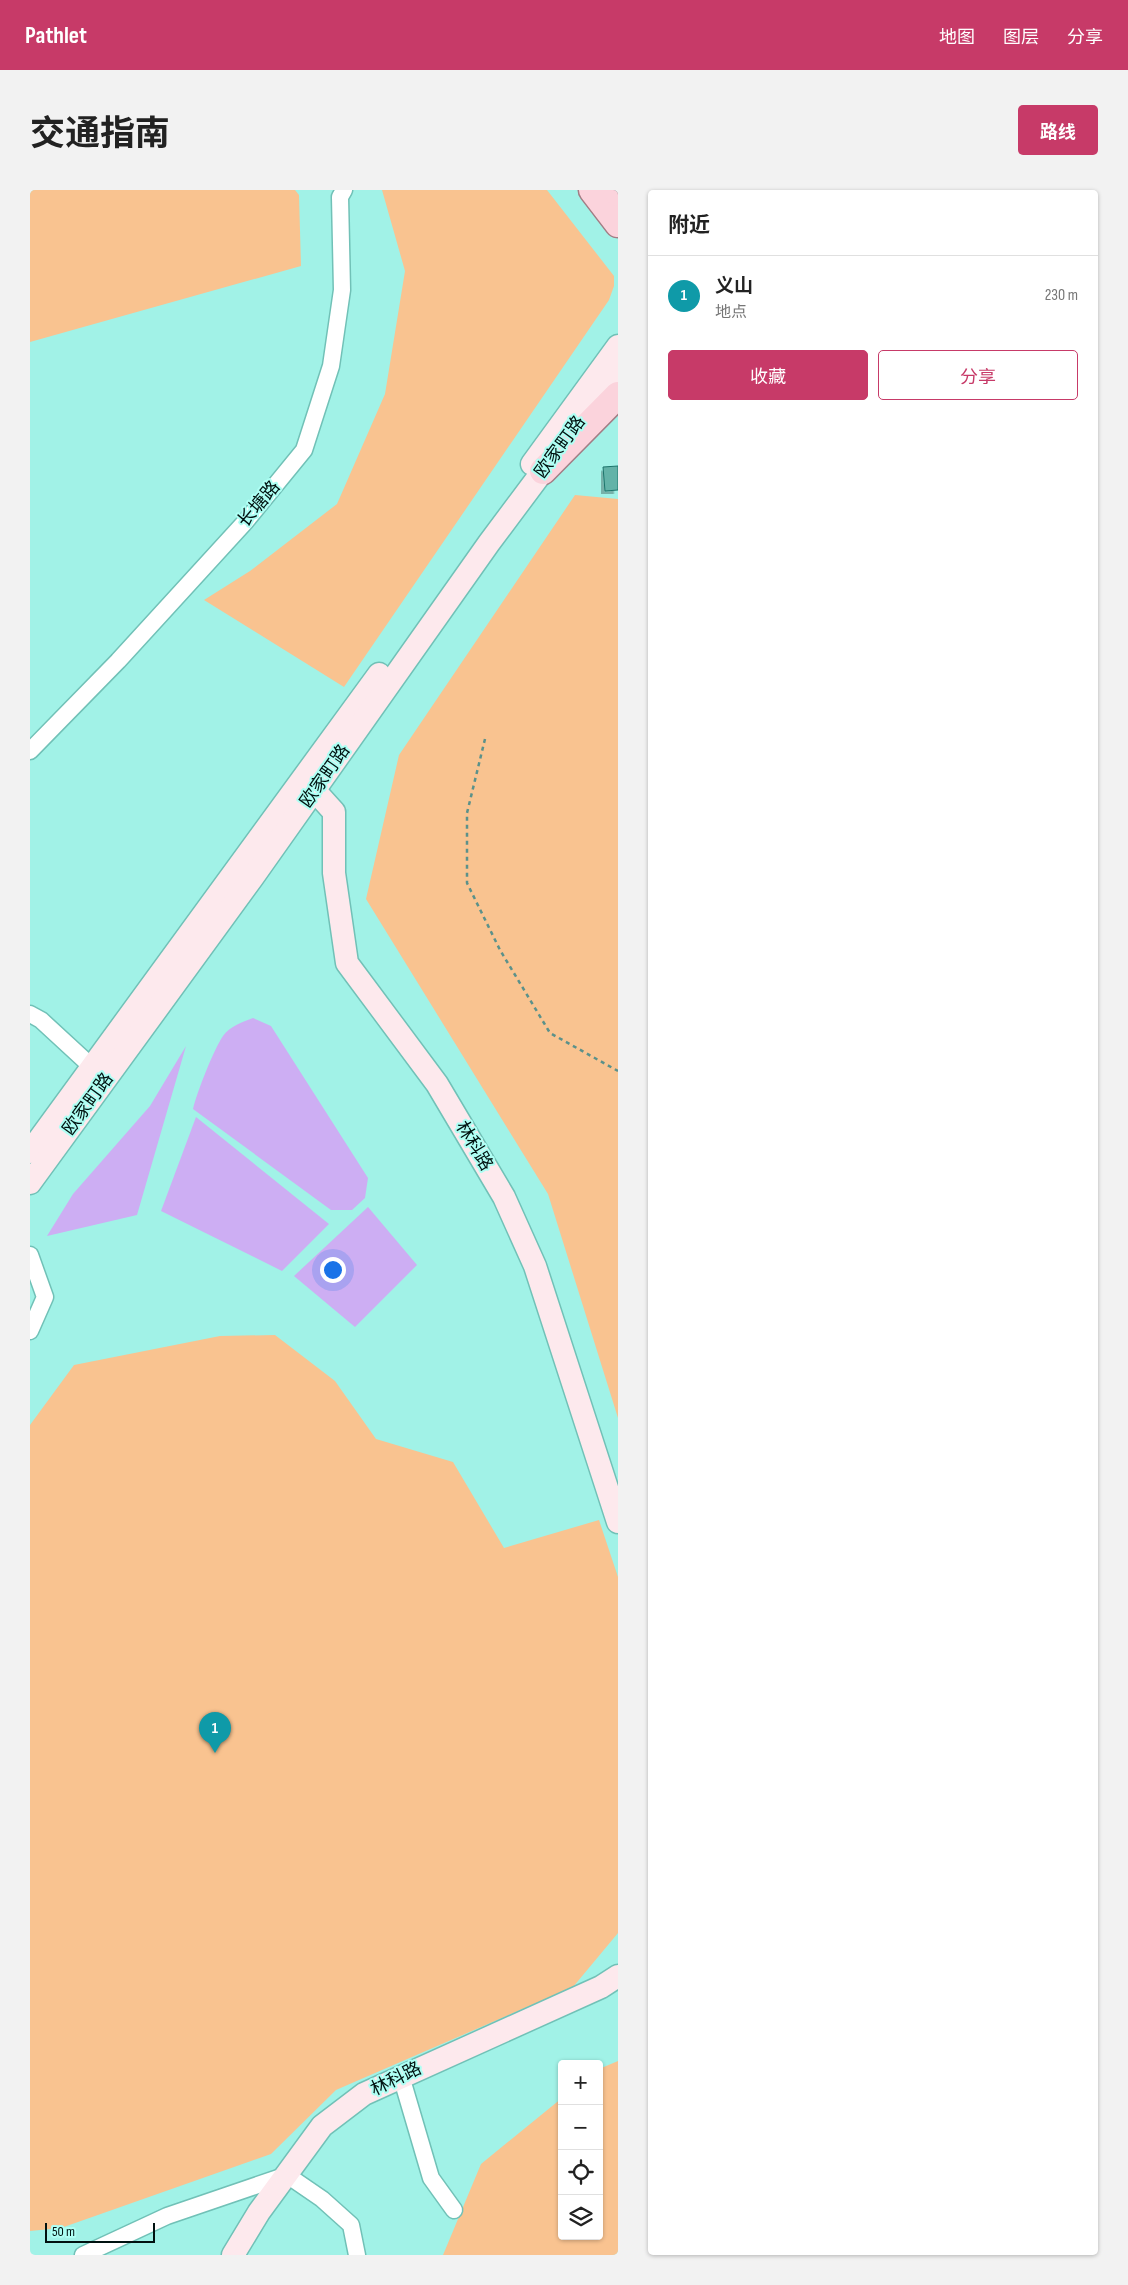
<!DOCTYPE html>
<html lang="zh">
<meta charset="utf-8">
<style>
body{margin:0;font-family:"Sofia Sans Condensed","Noto Sans SC",sans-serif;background:#f2f2f2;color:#222}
.controls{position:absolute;right:15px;bottom:15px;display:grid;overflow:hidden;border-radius:5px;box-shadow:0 1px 4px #0004}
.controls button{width:45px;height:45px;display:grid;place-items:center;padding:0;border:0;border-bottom:1px solid #e0e0e0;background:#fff;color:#222;font:25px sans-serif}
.scale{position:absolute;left:15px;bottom:12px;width:110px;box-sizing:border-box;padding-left:5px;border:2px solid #001210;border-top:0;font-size:14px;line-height:18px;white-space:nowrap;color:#001210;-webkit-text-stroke:4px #aefff4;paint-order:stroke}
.you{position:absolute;left:302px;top:1079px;width:18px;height:18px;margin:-12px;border:4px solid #fff;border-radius:50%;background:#1a73e8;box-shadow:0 0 0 8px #1a73e833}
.badge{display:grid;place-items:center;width:32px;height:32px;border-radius:50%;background:#c73a68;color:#fff;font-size:16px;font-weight:700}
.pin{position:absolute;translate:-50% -41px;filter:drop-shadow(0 1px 2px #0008)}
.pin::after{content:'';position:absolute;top:26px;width:18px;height:15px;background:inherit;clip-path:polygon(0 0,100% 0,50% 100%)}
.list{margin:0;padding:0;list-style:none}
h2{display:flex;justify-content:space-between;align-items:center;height:65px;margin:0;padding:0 20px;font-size:21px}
h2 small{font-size:16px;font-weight:400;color:#767676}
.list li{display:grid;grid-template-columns:32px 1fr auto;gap:15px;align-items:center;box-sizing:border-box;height:80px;padding:0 20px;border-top:1px solid #e0e0e0}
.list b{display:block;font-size:19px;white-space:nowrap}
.list p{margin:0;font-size:16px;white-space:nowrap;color:#767676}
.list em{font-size:16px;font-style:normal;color:#767676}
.actions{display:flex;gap:10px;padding:15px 20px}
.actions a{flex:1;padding:11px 0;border:1px solid #c73a68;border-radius:5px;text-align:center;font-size:18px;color:#c73a68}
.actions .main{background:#c73a68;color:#fff}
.icon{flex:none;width:28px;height:28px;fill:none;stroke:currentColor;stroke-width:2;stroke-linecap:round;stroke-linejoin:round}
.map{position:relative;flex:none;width:588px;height:2065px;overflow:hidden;border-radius:5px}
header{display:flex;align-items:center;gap:30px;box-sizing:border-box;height:70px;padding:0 25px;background:#c73a68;color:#fff}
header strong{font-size:24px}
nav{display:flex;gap:28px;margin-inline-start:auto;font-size:18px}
.intro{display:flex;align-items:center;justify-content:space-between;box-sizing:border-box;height:120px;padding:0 30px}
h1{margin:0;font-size:35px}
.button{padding:12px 22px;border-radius:5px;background:#c73a68;color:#fff;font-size:18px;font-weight:700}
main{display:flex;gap:30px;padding:0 30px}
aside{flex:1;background:#fff;border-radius:5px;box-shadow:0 1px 4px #0004}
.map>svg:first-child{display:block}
.green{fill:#f9c390}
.water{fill:#cdaef3}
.building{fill:#63b3a8;stroke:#1d746b;filter:url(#shadow)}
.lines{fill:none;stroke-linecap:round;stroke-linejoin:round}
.street-casing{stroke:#71c1b7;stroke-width:19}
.secondary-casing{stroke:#71c1b7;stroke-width:25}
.primary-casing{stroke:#a27d85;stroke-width:29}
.path{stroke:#5b918a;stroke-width:2.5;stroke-dasharray:4 4;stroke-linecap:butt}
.street{stroke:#fff;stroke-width:16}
.secondary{stroke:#fde9ed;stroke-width:22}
.primary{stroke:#fbd3dc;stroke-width:26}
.labels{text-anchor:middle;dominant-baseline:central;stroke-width:4;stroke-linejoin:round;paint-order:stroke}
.street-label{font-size:18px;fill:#001210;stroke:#aefff4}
</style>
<header>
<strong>Pathlet</strong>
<nav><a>地图</a><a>图层</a><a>分享</a></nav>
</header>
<div class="intro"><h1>交通指南</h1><a class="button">路线</a></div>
<main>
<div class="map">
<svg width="588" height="2065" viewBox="0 0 588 2065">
<defs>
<filter id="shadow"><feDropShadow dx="-4.5" dy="4.5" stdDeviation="0" flood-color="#0004"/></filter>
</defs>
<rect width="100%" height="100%" fill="#a1f2e7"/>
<g class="green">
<polygon points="0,0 265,0 269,5 271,76 0,152"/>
<polygon points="352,0 517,0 584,86 584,96 579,110 314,497 174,410 220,381 307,314 355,204 375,81"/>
<polygon points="545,305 588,309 588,1228 518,1004 336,709 369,565"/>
<polygon points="245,1145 305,1191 346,1249 423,1272 474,1358 569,1330 588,1387 588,1743 543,1797 306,1900 241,1964 31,2038 0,2041 0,1235 44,1175 190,1146"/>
<polygon points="588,1871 588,2065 413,2065 451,1974 532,1908 532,2046 569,2046 569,1879"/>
</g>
<g class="water">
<path d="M223,828L241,836L338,988L335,1008L322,1020H301L163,919C167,902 184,859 193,846C200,836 213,832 223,828Z"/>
<polygon points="156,856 107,1025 17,1046 43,1004 120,916"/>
<polygon points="166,927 299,1034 252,1081 131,1021"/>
<polygon points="338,1017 387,1075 325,1137 264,1086"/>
</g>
<polygon class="building" points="588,276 588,300 575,301 573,277"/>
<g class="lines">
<g class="street-casing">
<g id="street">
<polyline points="0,561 88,471 216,331 274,260 301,176 312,100 310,7 314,0"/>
<polyline points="0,824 11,830 62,877"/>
<polyline points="0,1065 15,1107 0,1141"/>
<polyline points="371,1886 401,1988 424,2020"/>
<polyline points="53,2065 137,2026 257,1985 292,2009 321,2035 327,2065"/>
</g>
</g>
<g class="secondary-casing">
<g id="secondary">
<polyline points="545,236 588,178"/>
<polyline points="502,274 588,156"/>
<polyline points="285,601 304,622 304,683 317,773 407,894 474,1007 505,1076 588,1332"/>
<polyline points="0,962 349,484"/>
<polyline points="0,993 223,687 459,353 524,266"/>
<polyline points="203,2065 229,2022 292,1936 334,1904 571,1797 588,1786"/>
</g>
</g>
<g class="primary-casing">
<g id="primary">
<polyline points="562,0 588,34"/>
<polyline points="586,0 588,3"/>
<polyline points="513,281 588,205"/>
</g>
</g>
<polyline class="path" points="455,549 437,623 437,693 470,760 520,843 588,881"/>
<use href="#street" class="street"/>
<use href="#secondary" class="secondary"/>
<use href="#primary" class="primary"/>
</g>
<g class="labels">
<g class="street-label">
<text transform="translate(530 257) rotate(-54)">欧家町路</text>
<text transform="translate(229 314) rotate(-50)">长塘路</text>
<text transform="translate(295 586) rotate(-55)">欧家町路</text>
<text transform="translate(58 914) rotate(-54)">欧家町路</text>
<text transform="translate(444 956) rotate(59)">林科路</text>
<text transform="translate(366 1889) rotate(-26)">林科路</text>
</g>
</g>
</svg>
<div class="controls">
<button>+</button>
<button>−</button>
<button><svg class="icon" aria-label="locate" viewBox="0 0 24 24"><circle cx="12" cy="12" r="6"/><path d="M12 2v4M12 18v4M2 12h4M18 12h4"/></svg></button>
<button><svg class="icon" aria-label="layers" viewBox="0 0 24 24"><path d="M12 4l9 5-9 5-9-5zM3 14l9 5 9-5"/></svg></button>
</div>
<div class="scale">50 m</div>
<div class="you"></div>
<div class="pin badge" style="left:185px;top:1563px;background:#0f9aa8">1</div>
</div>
<aside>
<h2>附近<small></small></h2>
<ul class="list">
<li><span class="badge" style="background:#0f9aa8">1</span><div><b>义山</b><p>地点</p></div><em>230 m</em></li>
</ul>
<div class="actions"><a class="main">收藏</a><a>分享</a></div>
</aside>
</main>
